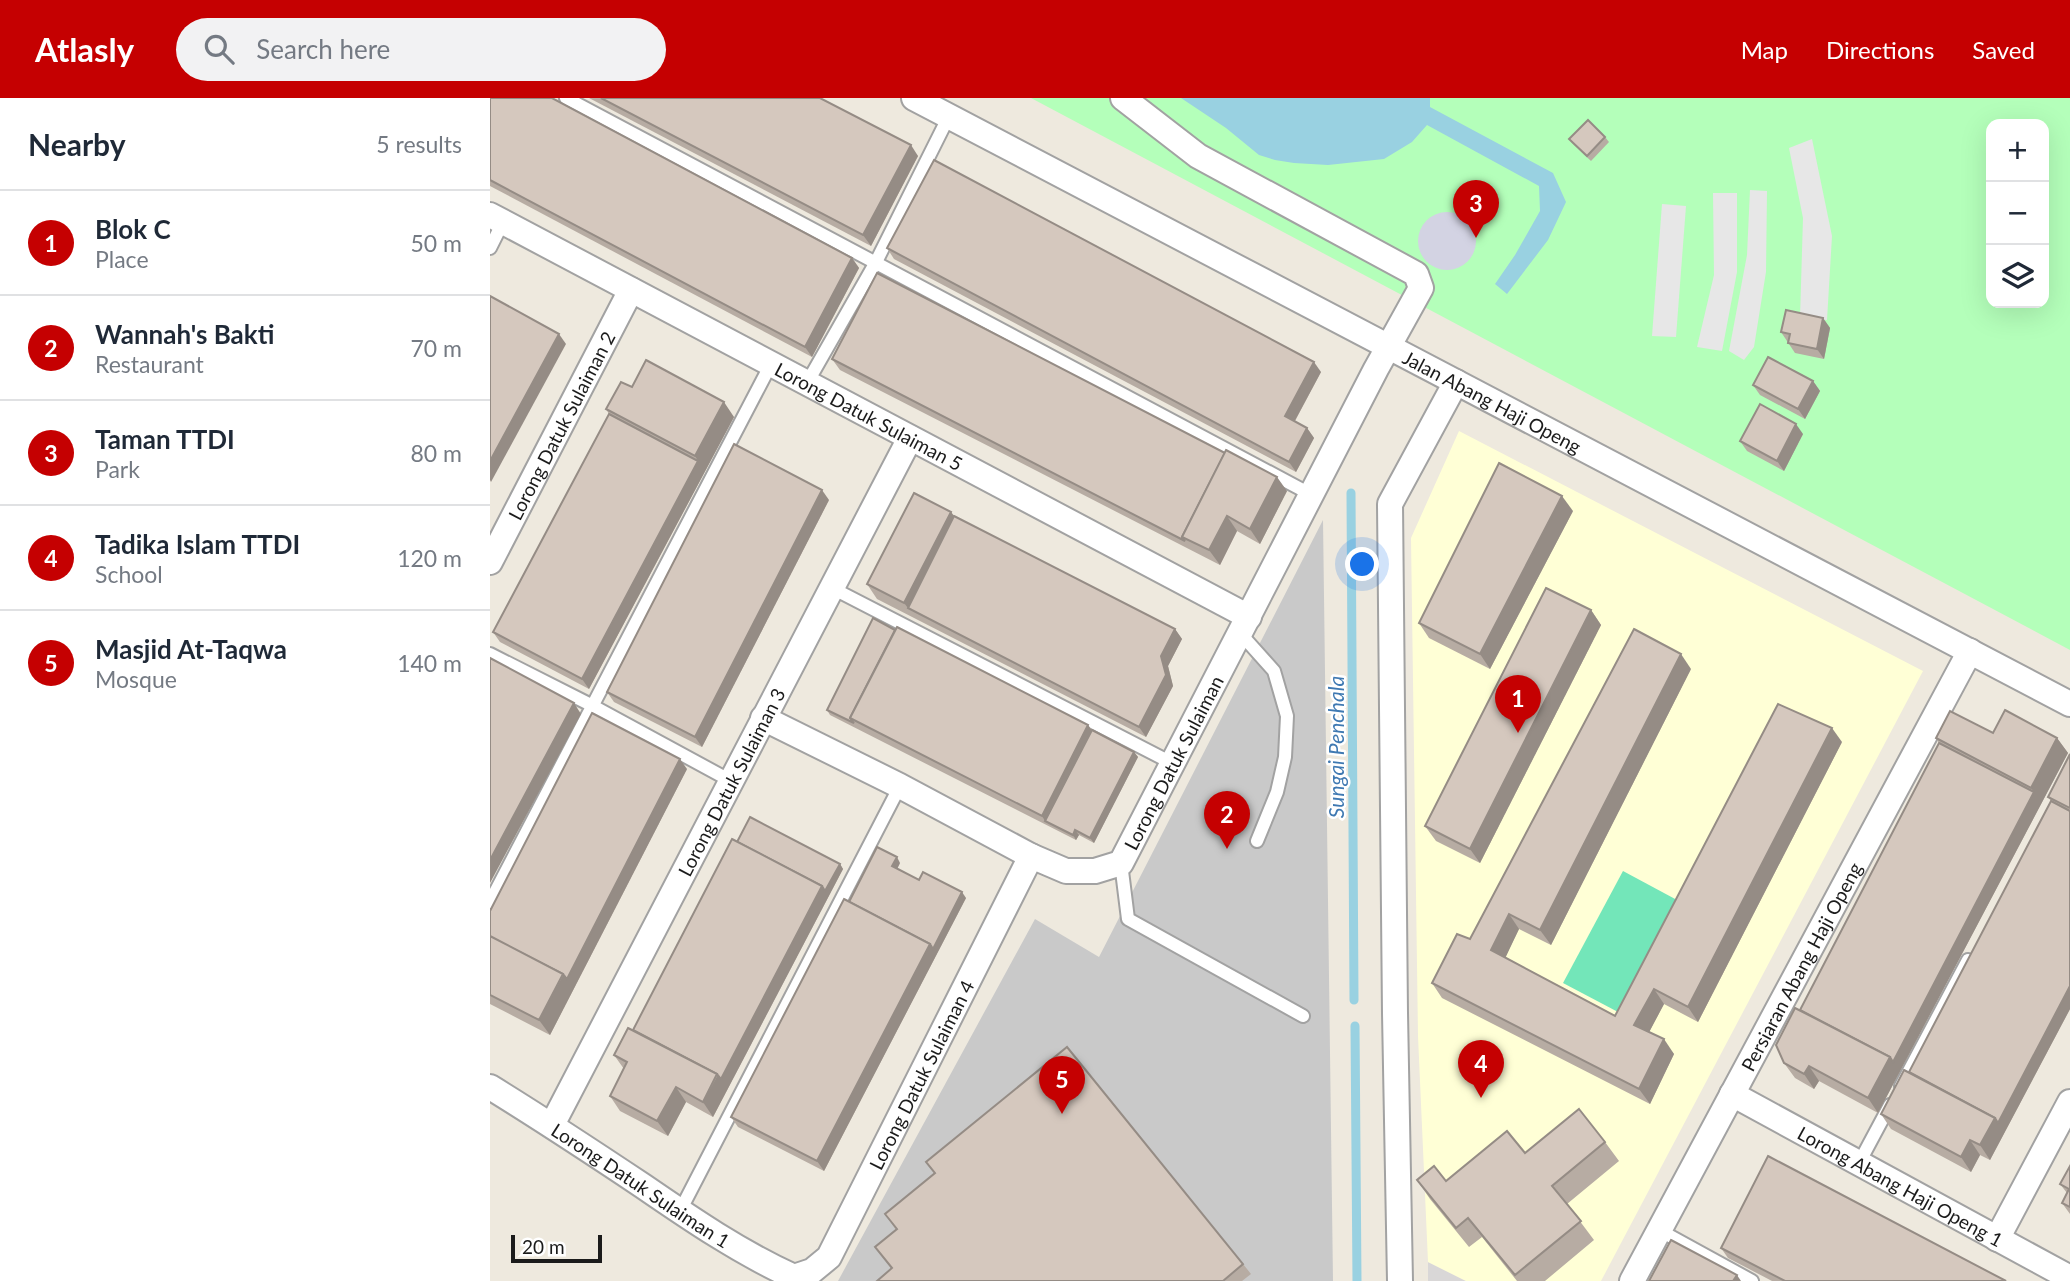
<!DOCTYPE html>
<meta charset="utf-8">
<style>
body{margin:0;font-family:Lato,sans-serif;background:#f2f2f3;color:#1f2937}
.controls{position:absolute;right:21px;top:21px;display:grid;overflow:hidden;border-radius:14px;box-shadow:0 7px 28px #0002}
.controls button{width:63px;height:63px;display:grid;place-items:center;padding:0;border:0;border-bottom:2px solid #e0e1e3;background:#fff;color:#1f2937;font:35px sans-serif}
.scale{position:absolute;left:21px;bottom:18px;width:91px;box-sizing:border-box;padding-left:7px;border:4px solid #1b1b1b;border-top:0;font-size:19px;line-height:24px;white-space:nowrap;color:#1b1b1b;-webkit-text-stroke:5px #fff;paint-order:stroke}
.you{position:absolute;left:873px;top:467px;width:24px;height:24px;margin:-18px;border:5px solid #fff;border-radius:50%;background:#1a73e8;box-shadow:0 0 0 10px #1a73e833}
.badge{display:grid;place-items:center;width:46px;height:46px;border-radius:50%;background:#c50001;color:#fff;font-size:23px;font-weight:700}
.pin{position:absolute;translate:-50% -58px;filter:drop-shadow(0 2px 4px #0008)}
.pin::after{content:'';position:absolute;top:37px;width:24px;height:21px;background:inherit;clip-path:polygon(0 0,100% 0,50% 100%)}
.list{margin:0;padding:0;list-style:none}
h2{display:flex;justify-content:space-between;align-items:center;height:91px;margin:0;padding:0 28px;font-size:30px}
h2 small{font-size:23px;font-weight:400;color:#747a83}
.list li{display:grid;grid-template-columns:46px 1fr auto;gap:21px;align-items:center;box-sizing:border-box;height:105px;padding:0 28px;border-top:2px solid #e0e1e3}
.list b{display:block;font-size:26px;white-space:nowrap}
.list p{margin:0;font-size:23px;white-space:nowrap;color:#747a83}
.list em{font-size:23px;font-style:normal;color:#747a83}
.icon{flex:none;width:38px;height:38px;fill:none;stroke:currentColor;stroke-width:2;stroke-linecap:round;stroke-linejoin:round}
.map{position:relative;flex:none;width:1580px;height:1183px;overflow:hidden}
header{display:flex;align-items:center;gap:42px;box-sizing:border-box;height:98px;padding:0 35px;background:#c50001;color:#fff}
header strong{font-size:33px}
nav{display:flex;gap:38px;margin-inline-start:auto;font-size:24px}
.search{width:490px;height:63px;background:#f2f2f3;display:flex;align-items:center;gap:18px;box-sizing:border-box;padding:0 24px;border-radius:38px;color:#747a83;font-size:26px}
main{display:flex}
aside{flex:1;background:#fff}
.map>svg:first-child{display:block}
.residential{fill:#d9d7d7}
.education{fill:#ffffd6}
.religious{fill:#c9c9c9}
.park{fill:#b4ffba;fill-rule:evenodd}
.pitch{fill:#73e6b9}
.parking{fill:#e7e7e7}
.plaza{fill:#d3d3e3}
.water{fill:#99d1e1}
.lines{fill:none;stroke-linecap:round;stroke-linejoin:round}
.stream{stroke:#99d1e1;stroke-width:9}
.lane-casing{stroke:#a2a2a2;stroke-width:16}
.street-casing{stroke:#a2a2a2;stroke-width:28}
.lane{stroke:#fff;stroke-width:12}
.street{stroke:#fff;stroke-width:24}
.wall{fill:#b7aca3}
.shaded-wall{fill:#958c85}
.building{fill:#d5c8be;stroke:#958c85;stroke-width:2}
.labels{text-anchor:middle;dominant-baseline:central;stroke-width:5;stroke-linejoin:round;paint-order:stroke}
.street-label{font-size:19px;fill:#1b1b1b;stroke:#fff}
.water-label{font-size:21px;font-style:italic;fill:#3f79b2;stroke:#fff}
</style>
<header>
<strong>Atlasly</strong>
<div class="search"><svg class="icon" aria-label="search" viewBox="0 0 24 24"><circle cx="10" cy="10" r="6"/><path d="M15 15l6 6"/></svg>Search here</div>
<nav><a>Map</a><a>Directions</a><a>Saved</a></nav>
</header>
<main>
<aside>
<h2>Nearby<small>5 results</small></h2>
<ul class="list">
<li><span class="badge">1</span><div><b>Blok C</b><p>Place</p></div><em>50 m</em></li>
<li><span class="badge">2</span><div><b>Wannah's Bakti</b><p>Restaurant</p></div><em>70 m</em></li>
<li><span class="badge">3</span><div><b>Taman TTDI</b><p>Park</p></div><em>80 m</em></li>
<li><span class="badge">4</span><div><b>Tadika Islam TTDI</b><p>School</p></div><em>120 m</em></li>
<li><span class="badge">5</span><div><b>Masjid At-Taqwa</b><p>Mosque</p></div><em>140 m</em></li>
</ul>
</aside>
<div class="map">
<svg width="1580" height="1183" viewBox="0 0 1580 1183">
<rect width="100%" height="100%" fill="#eee9de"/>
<polygon class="residential" points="938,1164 976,1183 938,1183"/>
<polygon class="education" points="969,333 1433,573 1111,1183 976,1183 938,1164 928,938 921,440"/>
<polygon class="religious" points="833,422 843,1183 348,1183 545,821 609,859"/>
<path class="park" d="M541,0H1580V552ZM1501,26H1554V205H1501Z"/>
<polygon class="pitch" points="1133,773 1187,802 1128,914 1073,885"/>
<g class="parking">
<polygon points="1322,41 1342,138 1337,222 1310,220 1313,120 1299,50"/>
<polygon points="1260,92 1277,93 1276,174 1264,249 1254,262 1239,253 1257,157"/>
<polygon points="1223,95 1247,95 1247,174 1232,253 1207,249 1224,177"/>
<polygon points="1172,106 1196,108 1186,239 1162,238"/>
</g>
<circle class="plaza" cx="957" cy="143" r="29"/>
<polygon class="water" points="691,0 940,0 940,9 1063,75 1076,104 1058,142 1017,196 1005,186 1025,157 1050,113 1049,88 937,27 922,44 894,61 838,67 804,65 785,62 769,57 736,30"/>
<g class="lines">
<g class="stream">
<polyline points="861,395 864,902"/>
<polyline points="865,928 867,1183"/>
</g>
<g class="lane-casing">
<g id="lane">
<polyline points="76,0 822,397"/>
<polyline points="0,150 13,124"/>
<polyline points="317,285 386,164 459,18"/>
<polyline points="340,489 682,665"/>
<polyline points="750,535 784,573 797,618 795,659 787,694 767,743"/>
<polyline points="0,556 101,607 241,683"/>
<polyline points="631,765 638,821 813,918"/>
<polyline points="0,804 281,266"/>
<polyline points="1411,988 1478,862"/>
<polyline points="1369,1065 1400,1007"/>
<polyline points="190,1113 410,688"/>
<polyline points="1169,1132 1262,1183"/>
</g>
</g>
<g class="street-casing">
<g id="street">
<path id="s1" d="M424,0L1580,606"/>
<path id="s2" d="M0,117L759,519"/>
<path id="s3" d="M0,464L141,192"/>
<path id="s4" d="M273,620L410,688L541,758L576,773H605L631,765L886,271L931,190L926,176L708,58L633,0"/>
<path id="s5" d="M0,989C52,1021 102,1054 153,1088C201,1121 251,1155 304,1179L322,1173L339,1159L541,758"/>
<path id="s6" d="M1242,996L1580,1180"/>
<path id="s7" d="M62,1027L420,340"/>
<polyline points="1507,1141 1580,1004"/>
<polyline points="910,1183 905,915 900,406 966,284"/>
<path id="s8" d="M1142,1183L1480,553"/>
</g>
</g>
<use href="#lane" class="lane"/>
<use href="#street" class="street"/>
</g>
<g class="wall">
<polygon points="0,0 362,160 369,170 322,259 0,88"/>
<polygon points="99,0 330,0 428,58 381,148"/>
<polygon points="1115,39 1119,44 1101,63 1083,46 1079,41"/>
<polygon points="397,150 831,274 805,323 817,330 824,340 806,374 404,161"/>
<polygon points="1333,220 1340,230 1334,261 1305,255 1291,234"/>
<polygon points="342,261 797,393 770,446 747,433 730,467 350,272"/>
<polygon points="1323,283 1330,293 1315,321 1270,297 1263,287"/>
<polygon points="142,289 244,319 99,591 10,544 3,534 119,316 116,311"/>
<polygon points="1313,336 1294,373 1257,353 1250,343"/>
<polygon points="339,402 212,649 124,604 117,594"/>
<polygon points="1083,413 1000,571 939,540 929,525"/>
<polygon points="461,414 464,418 685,531 692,541 678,568 683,588 656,639 387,501 377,486"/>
<polygon points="1101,512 1111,527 990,765 946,743 935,728"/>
<polygon points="1201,571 1061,847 1029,831 1015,859 1125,918 1352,644 1208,924 1174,906 1159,934 1184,956 1160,1006 952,900 942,885 980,841"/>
<polygon points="337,612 598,627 602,632 644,654 648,659 604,745 589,737 586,742 340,617"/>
<polygon points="1503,635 1567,640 1578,655 1388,1015 1329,983 1324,991 1305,980 1294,965 1310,912 1449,645 1446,640"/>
<polygon points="1580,656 1580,911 1500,1062 1490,1057 1481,1074 1401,1031 1391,1016 1419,974 1561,703 1558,699"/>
<polygon points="197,671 60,937 0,906 0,813"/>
<polygon points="247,744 350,766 353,771 223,1019 196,1004 178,1038 130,1013 120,998 134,971 124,957 143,932"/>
<polygon points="410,765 407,771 429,782 476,800 334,1073 248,1029 241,1019 359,804"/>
<polygon points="1115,1044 1129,1063 1077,1106 1104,1142 1055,1183 1027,1183 992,1139 979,1149 940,1101 927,1082 956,1083 1035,1055"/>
<polygon points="436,1064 753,1166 761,1176 752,1183 387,1183 402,1171 385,1149 406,1132 395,1116 445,1076"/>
<polygon points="1580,1068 1580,1116 1572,1105 1577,1095 1570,1086"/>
<polygon points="1231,1150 1516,1183 1282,1183 1238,1160"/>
</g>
<g class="shaded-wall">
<polygon points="421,47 428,58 381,148 373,137"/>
<polygon points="362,160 369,170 322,259 315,249"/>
<polygon points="1333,220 1340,230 1334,261 1327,251"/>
<polygon points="69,236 76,246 1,384 0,382 0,363"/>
<polygon points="824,264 831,274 802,328 795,318"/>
<polygon points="1323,283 1330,293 1315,321 1308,311"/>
<polygon points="234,304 244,319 99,591 92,581 208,363 205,358"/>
<polygon points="1306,326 1313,336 1294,373 1287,363"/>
<polygon points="817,330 824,340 806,374 799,364"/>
<polygon points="787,379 797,393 770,446 760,431"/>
<polygon points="332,392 339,402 212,649 205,639"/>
<polygon points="1072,398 1083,413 1000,571 990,556"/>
<polygon points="461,414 471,428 418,510 414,505"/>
<polygon points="737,418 747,433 730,467 719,452"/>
<polygon points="1101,512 1111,527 990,765 980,751"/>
<polygon points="685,531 692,541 678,568 683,588 656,639 649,629 671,558"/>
<polygon points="1191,556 1201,571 1061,847 1050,832"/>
<polygon points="84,605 91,616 0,785 0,762"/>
<polygon points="598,627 605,637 555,723 552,718"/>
<polygon points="1342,630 1352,644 1208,924 1198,909"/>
<polygon points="1567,640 1578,655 1388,1015 1378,1000 1544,694 1541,690"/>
<polygon points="644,654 648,659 604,745 600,740"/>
<polygon points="190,661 197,671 60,937 49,922"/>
<polygon points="585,732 589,737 586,742 583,737"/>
<polygon points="407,759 410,765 406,773 402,768"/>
<polygon points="350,766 353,771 223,1019 213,1004 332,788"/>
<polygon points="472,794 476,800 334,1073 327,1063 440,846"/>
<polygon points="1019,816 1029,831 1012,867 1001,852"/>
<polygon points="1580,888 1580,911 1500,1062 1490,1047"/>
<polygon points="1164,891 1174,906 1155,942 1144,927"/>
<polygon points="1174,941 1184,956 1160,1006 1149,991"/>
<polygon points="1319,968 1329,983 1324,991 1314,976"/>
<polygon points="186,989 196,1004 178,1038 167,1023"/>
<polygon points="1480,1042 1490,1057 1481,1074 1471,1059"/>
<polygon points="1247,1177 1251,1183 1243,1183"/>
</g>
<g class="building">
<polygon points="0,0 62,0 362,160 315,249 0,82"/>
<polygon points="111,0 330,0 421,47 373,137"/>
<polygon points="1098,22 1115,39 1097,58 1079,41"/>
<polygon points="444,62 824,264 795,318 817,330 799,364 397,150"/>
<polygon points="387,175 735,355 692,439 695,443 342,261"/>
<polygon points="0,198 69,236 0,363"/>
<polygon points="1296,212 1333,220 1327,251 1298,245 1300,236 1291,234"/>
<polygon points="1278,259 1323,283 1308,311 1263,287"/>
<polygon points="156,262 234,304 205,358 116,311 131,284 142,289"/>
<polygon points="1270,306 1306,326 1287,363 1250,343"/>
<polygon points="119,316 208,363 92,581 3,534"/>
<polygon points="244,346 332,392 205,639 117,594"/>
<polygon points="736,352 787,379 760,431 737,418 719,452 692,439"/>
<polygon points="1009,365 1072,398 990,556 929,525"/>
<polygon points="424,395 461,414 414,505 377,486"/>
<polygon points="464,418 685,531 671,558 676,577 649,629 418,510"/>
<polygon points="1056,490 1101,512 980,751 935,728"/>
<polygon points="383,520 405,532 360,620 364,625 337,612"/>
<polygon points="407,529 598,627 552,718 360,620"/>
<polygon points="1144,531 1191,556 1050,832 1019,816 1001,852 1125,918 1288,606 1342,630 1198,909 1164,891 1144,927 1174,941 1149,991 942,885 967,836 980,841"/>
<polygon points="0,560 84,605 0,762"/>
<polygon points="1515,612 1567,640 1541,690 1446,640 1460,613 1503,635"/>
<polygon points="102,615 190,661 77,881 73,876 0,839 0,813"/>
<polygon points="602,632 644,654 600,740 585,732 583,737 555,723"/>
<polygon points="1449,645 1544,694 1403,964 1400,959 1310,912"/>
<polygon points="1580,656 1580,710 1558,699"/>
<polygon points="1561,703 1580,713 1580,888 1508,1025 1505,1020 1419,974"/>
<polygon points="260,719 350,766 335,793 332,788 247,744"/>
<polygon points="242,741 332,788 231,981 227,976 143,932"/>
<polygon points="387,749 407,759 402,768 429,782 433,774 472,794 443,851 440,846 359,804"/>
<polygon points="354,801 440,846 327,1063 241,1019"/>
<polygon points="0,838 73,876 49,922 0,897"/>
<polygon points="1305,910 1400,959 1378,1000 1319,968 1314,976 1294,965 1286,947"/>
<polygon points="138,930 227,976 213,1004 186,989 167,1023 120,998 137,964 124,957"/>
<polygon points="577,949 753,1166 733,1183 387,1183 402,1170 385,1149 407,1131 395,1116 445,1075 436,1064"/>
<polygon points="1414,972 1505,1020 1490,1047 1480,1042 1471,1059 1391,1016"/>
<polygon points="1089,1011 1115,1044 1062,1088 1091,1123 1025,1177 978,1120 966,1130 927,1082 944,1068 956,1083 1017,1033 1035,1055"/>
<polygon points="1278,1058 1516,1183 1295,1183 1231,1150"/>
<polygon points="1580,1068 1580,1109 1572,1105 1579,1091 1570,1086"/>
<polygon points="1181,1142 1247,1177 1243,1183 1159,1183"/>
</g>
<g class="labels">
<g class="street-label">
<text stroke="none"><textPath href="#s1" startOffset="653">Jalan Abang Haji Openg</textPath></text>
<text stroke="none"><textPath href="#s2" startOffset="429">Lorong Datuk Sulaiman 5</textPath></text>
<text stroke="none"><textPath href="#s3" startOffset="154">Lorong Datuk Sulaiman 2</textPath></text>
<text stroke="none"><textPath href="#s4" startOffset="509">Lorong Datuk Sulaiman</textPath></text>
<text stroke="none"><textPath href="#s7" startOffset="387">Lorong Datuk Sulaiman 3</textPath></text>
<text stroke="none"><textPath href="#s8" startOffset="357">Persiaran Abang Haji Openg</textPath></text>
<text stroke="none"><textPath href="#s5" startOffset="604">Lorong Datuk Sulaiman 4</textPath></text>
<text stroke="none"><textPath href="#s5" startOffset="180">Lorong Datuk Sulaiman 1</textPath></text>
<text stroke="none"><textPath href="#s6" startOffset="192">Lorong Abang Haji Openg 1</textPath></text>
</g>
<g class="water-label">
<text transform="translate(845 649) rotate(-90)">Sungai Penchala</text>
</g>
</g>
</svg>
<div class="controls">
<button>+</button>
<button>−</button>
<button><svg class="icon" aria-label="layers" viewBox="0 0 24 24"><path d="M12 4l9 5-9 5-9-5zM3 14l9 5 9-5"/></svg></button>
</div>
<div class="scale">20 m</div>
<div class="you"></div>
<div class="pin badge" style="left:1028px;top:635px">1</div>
<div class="pin badge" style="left:737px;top:751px">2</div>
<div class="pin badge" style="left:986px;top:140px">3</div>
<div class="pin badge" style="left:991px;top:1000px">4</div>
<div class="pin badge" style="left:572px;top:1016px">5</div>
</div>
</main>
